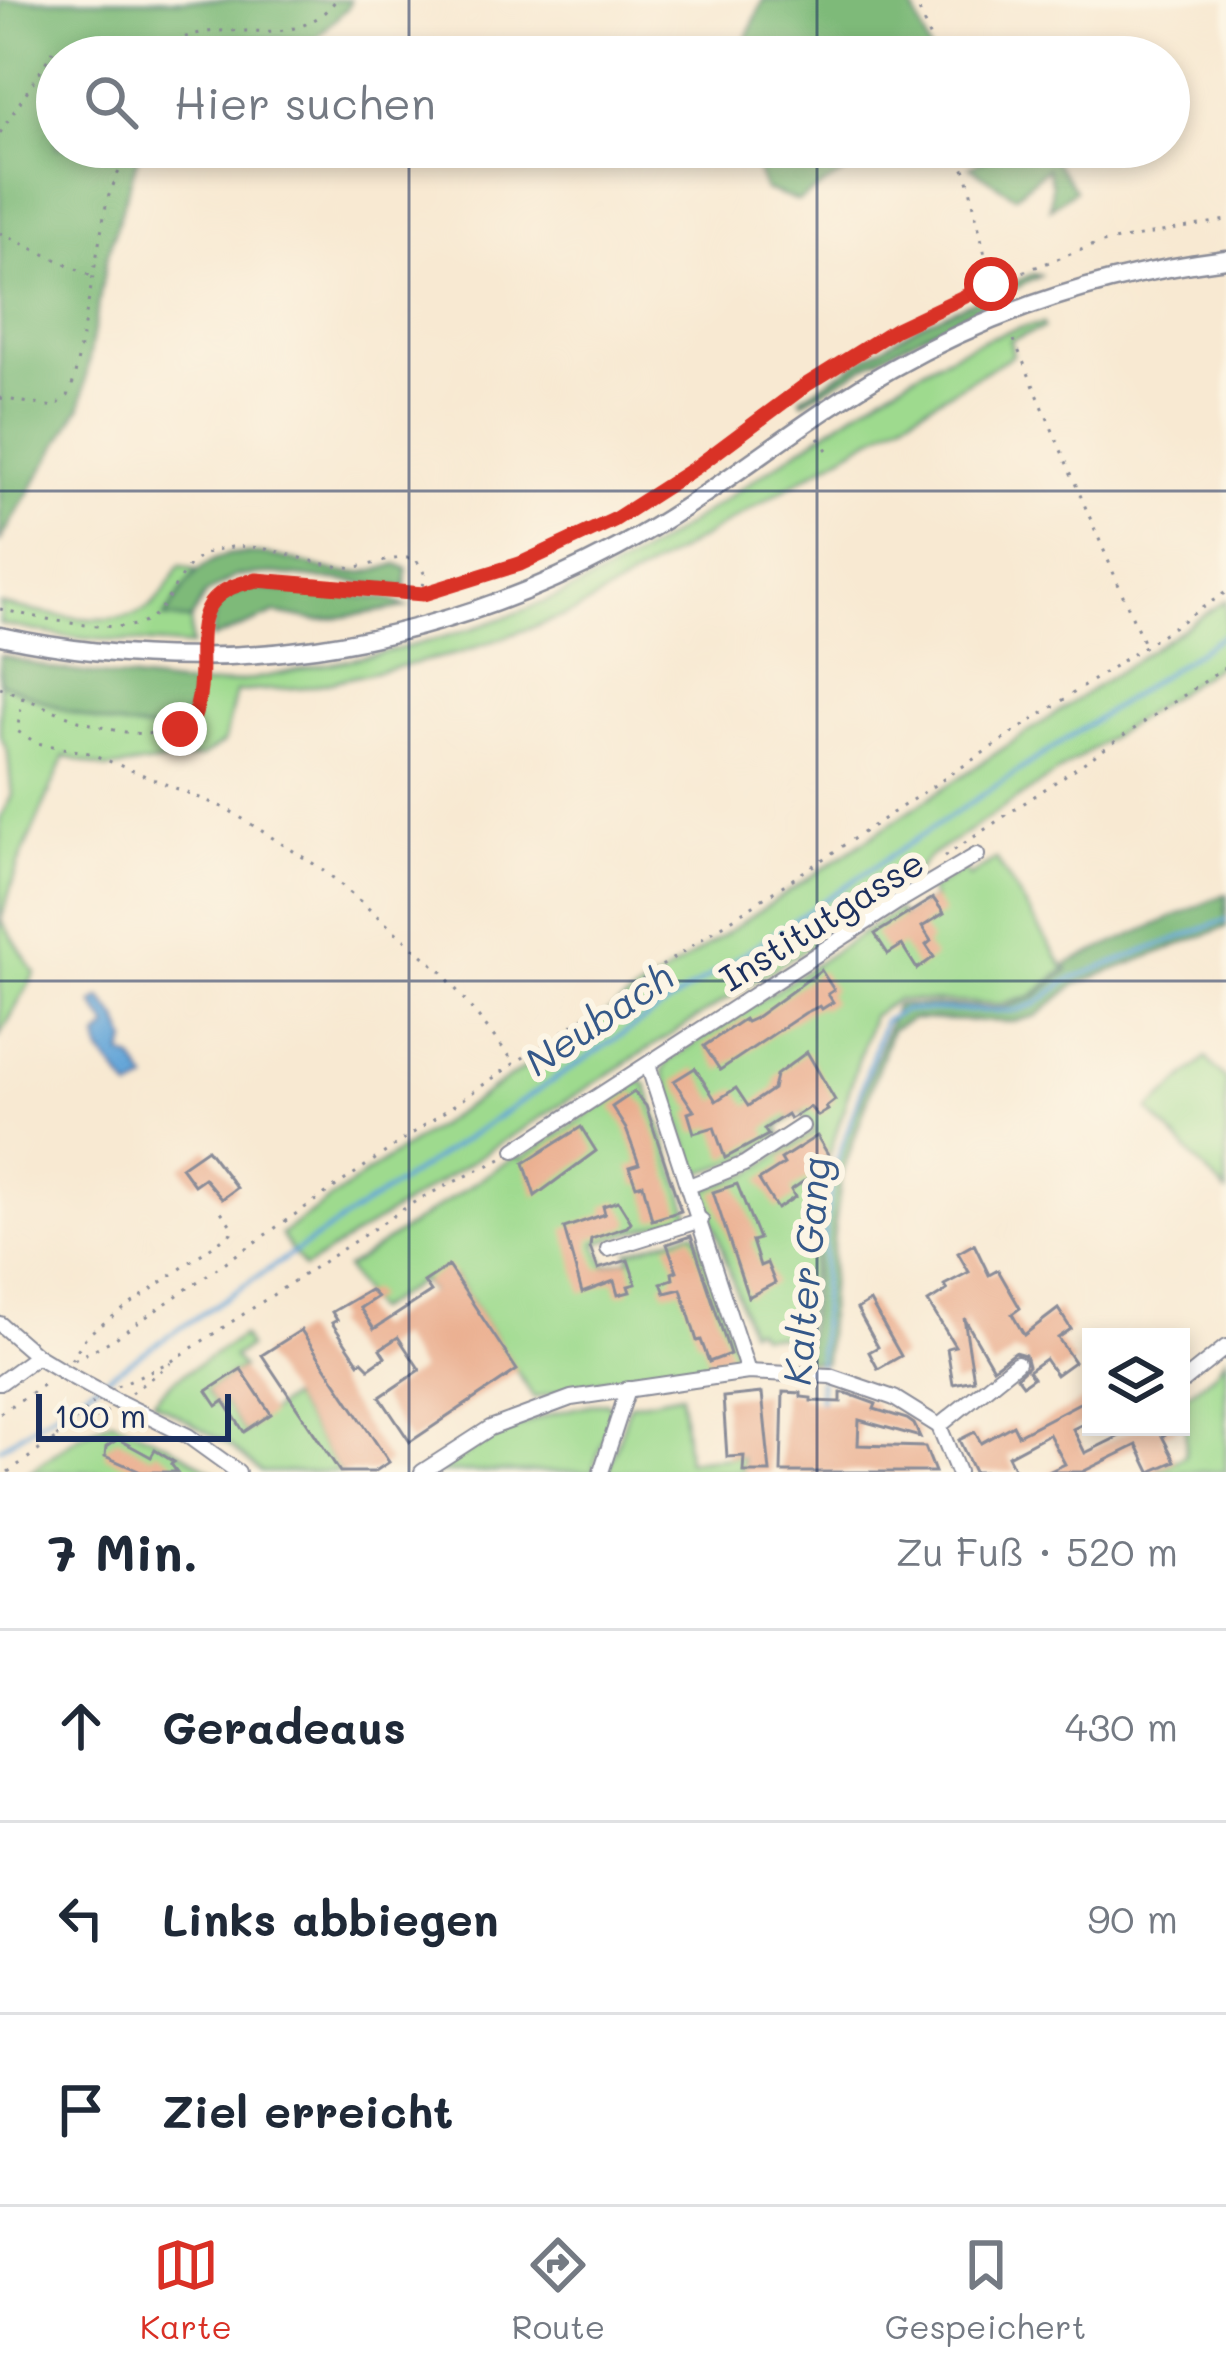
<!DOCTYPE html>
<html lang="de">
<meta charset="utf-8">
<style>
body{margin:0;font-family:Mali,sans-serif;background:#f6f6f7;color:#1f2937}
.controls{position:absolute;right:36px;bottom:36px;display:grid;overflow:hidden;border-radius:0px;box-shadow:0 6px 18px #0003}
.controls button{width:108px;height:108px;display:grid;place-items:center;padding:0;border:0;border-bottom:3px solid #e0e1e3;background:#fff;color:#1f2937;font:60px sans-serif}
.scale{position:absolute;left:36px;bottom:30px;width:195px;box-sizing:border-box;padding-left:12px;border:6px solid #1b2f5e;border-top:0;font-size:33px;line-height:42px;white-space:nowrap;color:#1b2f5e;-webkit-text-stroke:9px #fcf5e5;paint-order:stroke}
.stop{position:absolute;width:36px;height:36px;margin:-27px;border:9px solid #d93025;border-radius:50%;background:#fff}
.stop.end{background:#d93025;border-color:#fff;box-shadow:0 3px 12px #0008}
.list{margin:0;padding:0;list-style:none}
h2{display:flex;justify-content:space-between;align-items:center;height:156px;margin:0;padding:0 48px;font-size:51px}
h2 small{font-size:39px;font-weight:400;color:#747a83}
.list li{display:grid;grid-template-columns:78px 1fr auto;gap:36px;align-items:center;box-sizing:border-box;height:192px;padding:0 48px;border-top:3px solid #e0e1e3}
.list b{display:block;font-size:45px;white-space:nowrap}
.list em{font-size:39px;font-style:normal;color:#747a83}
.icon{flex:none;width:66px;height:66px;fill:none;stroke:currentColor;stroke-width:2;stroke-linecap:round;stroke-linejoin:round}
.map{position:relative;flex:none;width:1226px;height:1472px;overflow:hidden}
.search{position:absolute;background:#fff;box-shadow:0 6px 18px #0003;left:36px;right:36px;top:36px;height:132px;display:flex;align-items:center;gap:30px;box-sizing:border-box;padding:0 42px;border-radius:66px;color:#747a83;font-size:45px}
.sheet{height:732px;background:#fff}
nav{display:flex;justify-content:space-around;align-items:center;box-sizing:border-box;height:168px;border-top:3px solid #e0e1e3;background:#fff;font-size:33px;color:#747a83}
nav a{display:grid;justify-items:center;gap:6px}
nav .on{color:#d93025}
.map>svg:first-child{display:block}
.green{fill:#9eda8e;stroke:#5c8476;stroke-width:3}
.forest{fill:#7eba79;stroke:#4c746c;stroke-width:3}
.water{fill:#64a5d8;stroke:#406a9b;stroke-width:3}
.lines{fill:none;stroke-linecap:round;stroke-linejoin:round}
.stream{stroke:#64a5d8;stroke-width:4.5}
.building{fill:#eaad8e}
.minor-casing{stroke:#8a8c98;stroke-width:18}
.major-casing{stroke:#8a8c98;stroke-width:21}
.path{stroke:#8a8c98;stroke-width:3;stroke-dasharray:3 9;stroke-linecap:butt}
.minor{stroke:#fff;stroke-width:14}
.major{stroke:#fff;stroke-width:16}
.minor-bridge-casing{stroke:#8a8c98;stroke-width:18;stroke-linecap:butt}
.path-bridge{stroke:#8a8c98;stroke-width:3;stroke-dasharray:3 9;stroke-linecap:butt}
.minor-bridge{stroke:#fff;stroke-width:14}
.route{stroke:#d93025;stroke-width:15}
.grid{fill:none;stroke:#1b2f5e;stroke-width:3;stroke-opacity:0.55}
.labels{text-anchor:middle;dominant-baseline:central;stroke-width:12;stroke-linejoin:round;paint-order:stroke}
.street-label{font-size:36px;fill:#1b2f5e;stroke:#fcf5e5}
.water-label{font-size:39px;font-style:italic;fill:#355889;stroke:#fcf5e5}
</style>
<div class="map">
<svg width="1226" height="1472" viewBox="0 0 1226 1472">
<rect width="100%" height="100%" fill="#fcf5e5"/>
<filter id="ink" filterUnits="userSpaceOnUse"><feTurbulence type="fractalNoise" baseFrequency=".00833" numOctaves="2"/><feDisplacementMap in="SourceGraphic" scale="24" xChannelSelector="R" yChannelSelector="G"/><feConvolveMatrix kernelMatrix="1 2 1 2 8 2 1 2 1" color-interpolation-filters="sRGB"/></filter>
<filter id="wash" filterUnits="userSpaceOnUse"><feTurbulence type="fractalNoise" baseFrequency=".004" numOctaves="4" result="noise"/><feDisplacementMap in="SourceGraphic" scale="48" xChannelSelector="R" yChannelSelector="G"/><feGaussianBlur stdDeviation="2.7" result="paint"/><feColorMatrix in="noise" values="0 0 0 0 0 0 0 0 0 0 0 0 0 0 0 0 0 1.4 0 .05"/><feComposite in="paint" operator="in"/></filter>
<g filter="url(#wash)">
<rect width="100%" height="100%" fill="#f8e9d2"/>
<g class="green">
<path d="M1043,324L1044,328L1010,340L1013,355L575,612L460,653L309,687L236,692L224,742L202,757L106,769L65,756L18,865L1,920L35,973L0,1036V819L12,795L8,753L0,734V682C52,705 114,735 172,729L191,707L193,686C235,685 277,674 318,666C421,647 518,620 611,571C664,543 714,506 764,473C839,424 954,334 1043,324Z"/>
<path d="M180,565L196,570L165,618L191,620V646L67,637L0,624V604C37,613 122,632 152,605C164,595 172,578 180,565Z"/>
<polygon points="1226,600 1226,660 928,858 904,886 304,1268 281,1235 374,1168"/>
<polygon points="996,859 1065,969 1032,996 1001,1004 896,1000 872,1016 829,1156 817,1217 803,1338 761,1335 755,1328 749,1330 704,1194 707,1189 751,1173 815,1131 801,1112 777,1128 781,1134 741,1160 701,1173 696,1171 663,1071 668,1061 898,910 903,917 933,898 929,891 963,869 969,877"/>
<polygon points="1206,1058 1226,1080 1226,1192 1149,1110"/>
<polygon points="639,1081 646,1084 689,1211 686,1216 596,1243 606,1266 631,1259 628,1252 691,1232 696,1233 736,1352 730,1362 611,1379 534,1398 455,1276 430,1291 422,1280 374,1311 346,1268 517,1155 520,1159"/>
<polygon points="242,1336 248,1347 233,1357 242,1367 207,1391 216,1405 224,1401 244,1432 290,1397 340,1472 261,1472 231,1446 153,1401 173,1381"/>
<polygon points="1226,1357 1226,1472 1153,1472 1185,1456 1187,1395 1214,1374"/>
<polygon points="681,1394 687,1461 742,1456 743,1472 608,1472 630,1404"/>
<path d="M606,1402L613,1411L592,1472H438C488,1436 545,1411 606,1402Z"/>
<polygon points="112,1420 169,1445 214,1472 29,1472 78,1437"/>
</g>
<g class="forest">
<path d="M0,0H350L348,7L315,39C266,41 229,31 183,46L177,57H57V147H141L106,260L81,406L0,541Z"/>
<polygon points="763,0 910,0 932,57 739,57"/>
<polygon points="749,147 922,147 848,171 798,201 765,190"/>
<polygon points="1008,147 1044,147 1075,190 1050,208 1052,185 1047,168 1015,196 970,167"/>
<polygon points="1033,274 1040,276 900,346 802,402 801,398 917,326"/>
<path d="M230,554C242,554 256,553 268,555C324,563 338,586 397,564L407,569L406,587L273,574L236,576L205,594L191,620L164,618C184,589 193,563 230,554Z"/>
<path d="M253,588L388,599L406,607L318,621L276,613L212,639C212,606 221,594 253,588Z"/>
<path d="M0,655L53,669L193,686L191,707L172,729C114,735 52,705 0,682Z"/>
<polygon points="1226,894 1226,927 1076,984 1037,1016 1013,1022 912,1019 891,1030 842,1175 834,1231 825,1363 805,1361 820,1215 828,1209 833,1173 896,1005 1002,1008 1034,998 1068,970 1066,964"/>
</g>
<polygon class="water" points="101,998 118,1019 127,1041 122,1055 133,1059 147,1081 131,1091 101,1052 98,1038 108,1027 93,1003"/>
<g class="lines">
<g class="stream">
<polyline points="819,1370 825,1227 833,1173 884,1021 904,1010 1014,1011 1036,1004 1068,980 1226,920"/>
<polyline points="820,1406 820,1381"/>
<polyline points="0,1448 1226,633"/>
</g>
</g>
<g id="blocks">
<g class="building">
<polygon points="933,898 944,913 922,927 931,941 926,945 934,957 917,969 902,945 888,954 875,934"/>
<polygon points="821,970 834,990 828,994 833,1002 822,1009 820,1006 805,1013 720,1070 704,1046 744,1019 746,1022 755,1018"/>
<polygon points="807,1052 835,1100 826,1107 828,1110 818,1116 810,1107 790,1119 787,1114 764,1129 768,1135 725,1158 714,1127 694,1133 688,1113 694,1111 674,1081 695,1068 716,1101 736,1088 748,1106 773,1089 776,1075"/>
<polygon points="634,1092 646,1106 681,1211 652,1220 643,1184 636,1186 629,1167 639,1164 626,1129 612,1107"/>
<polygon points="581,1127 596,1151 535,1196 524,1163"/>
<polygon points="817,1136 829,1156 817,1165 820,1170 791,1190 795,1197 777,1209 759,1180 784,1164 781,1159"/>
<polygon points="207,1149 237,1188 222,1199 204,1178 194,1185 181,1167"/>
<polygon points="737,1184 759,1239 752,1241 760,1266 767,1263 775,1283 748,1297 713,1192"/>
<polygon points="618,1201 631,1222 627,1227 591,1239 590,1247 598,1269 628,1260 636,1284 628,1286 630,1292 618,1295 614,1281 582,1293 564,1228 605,1214 603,1206"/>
<polygon points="691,1236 730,1354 709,1362 701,1340 697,1341 681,1289 665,1293 661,1283 673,1279 672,1273 677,1271 667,1244"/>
<polygon points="974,1244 989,1275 998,1270 1020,1308 1012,1314 1024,1335 1058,1309 1071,1329 1058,1338 1074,1362 1056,1375 1045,1359 1028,1371 1033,1378 1023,1385 1017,1377 1028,1366 1025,1355 1014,1352 993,1368 964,1318 974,1380 953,1384 947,1348 955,1346 928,1302 947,1290 944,1285 969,1272 958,1253"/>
<polygon points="448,1266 517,1370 410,1442 380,1397 420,1370 398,1337 380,1349 385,1357 369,1368 362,1361 359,1363 332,1323 337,1320 332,1312 370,1290 377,1297 360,1308 374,1329 431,1292 424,1282"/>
<polygon points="870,1301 901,1356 878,1369 869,1352 878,1347 857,1309"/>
<polygon points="301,1330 389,1462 374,1472 340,1472 262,1355"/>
<polygon points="241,1369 271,1414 244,1432 224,1401 217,1406 207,1391"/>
<polygon points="783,1392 801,1393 801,1397 811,1398 811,1401 841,1402 841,1393 846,1393 876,1404 874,1409 907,1419 914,1424 920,1437 859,1420 858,1445 925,1447 935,1472 781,1472"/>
<polygon points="762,1393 770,1472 743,1472 744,1456 727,1457 723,1397"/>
<polygon points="1091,1397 1091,1420 1073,1429 1085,1453 1138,1427 1180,1427 1162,1436 1175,1461 1150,1472 1137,1445 1082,1472 1048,1472 1065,1464 1049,1434 1008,1456 1016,1472 974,1472 959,1440 975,1432 981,1443 1013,1425 1018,1435"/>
<polygon points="118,1439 151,1457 155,1450 174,1462 171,1464 177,1472 141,1472 105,1456 106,1447"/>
</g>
</g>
</g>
<g filter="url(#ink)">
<use href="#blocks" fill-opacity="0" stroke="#8a8c98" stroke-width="3"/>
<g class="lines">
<g class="minor-casing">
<g id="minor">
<polyline points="648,1065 748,1372"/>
<polyline points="515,1150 899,901 977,855"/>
<polyline points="689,1186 744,1164 802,1126"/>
<polyline points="608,1249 701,1220"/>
<polyline points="0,1324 37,1356 67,1374"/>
<polyline points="0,1383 37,1356"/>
<polyline points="1181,1383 1226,1347"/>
<polyline points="113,1399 188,1436 238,1472"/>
<polyline points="939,1426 1017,1363"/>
<polyline points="422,1472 490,1428 571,1398 748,1372 830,1376 894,1398 939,1426 958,1472"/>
<polyline points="601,1472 628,1389"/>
</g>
</g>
<g class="major-casing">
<path id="major" d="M0,636C214,682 424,651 617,548C713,497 796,423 891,369C995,310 1108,274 1226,259"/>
</g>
<g class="path">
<polyline points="915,0 937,57"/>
<path d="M155,57C212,0 286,64 336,0"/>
<polyline points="0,133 53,51"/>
<polyline points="953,147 967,175 991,282"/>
<polyline points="0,233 91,276"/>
<polyline points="1014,340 1143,642"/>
<polyline points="0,398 54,407 68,396 74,380 107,200 129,147"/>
<polyline points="818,438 830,454"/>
<path d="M0,609C34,617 106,633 139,624C146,623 156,614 161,608C177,589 182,563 208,553C254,534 298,563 344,567C370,569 393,554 416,559L424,573L423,592"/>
<path d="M202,619C215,592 227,585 257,580L423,594L520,564L614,520L696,468L806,385L896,329L991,284L1097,244L1226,220"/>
<path d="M0,687C53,710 139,755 192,722L203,688"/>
<polyline points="23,697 17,731 37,743 89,753 227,809 325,871 442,972 515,1063"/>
<polyline points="944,857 1226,667"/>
<polyline points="71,1360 87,1335 231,1233 232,1227 218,1207"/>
<polyline points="74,1360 114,1339 515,1063 1226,592"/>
<polyline points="117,1386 172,1361 419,1199 503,1158"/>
<polyline points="131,1393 171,1363"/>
<polyline points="0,1413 49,1381"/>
<polyline points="52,1441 110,1410"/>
<polyline points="8,1472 52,1441 93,1403"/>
</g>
<use href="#minor" class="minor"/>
<use href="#major" class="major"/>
<g class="minor-bridge-casing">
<polyline id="minor-bridge" points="67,1374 113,1399"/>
</g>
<polyline class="path-bridge" points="202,619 203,688"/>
<use href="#minor-bridge" class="minor-bridge"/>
</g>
</g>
<g class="lines" filter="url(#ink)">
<path class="route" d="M180,729L192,722C218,660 169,595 257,580L423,594L520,564L614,520L695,468L806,385L896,329L991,284"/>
</g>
<path class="grid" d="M409,0V57M817,0V57M409,147V1472M817,147V1472M0,491H1226M0,981H1226"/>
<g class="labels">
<g class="street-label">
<text transform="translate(821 919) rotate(-32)">Institutgasse</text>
</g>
<g class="water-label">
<text transform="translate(598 1018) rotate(-34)">Neubach</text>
<text transform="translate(805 1271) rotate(-85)">Kalter Gang</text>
</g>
</g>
</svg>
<div class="controls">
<button><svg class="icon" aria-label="layers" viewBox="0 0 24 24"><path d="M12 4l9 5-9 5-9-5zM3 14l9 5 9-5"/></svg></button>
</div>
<div class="scale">100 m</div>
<div class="stop" style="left:991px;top:284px"></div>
<div class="stop end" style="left:180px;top:729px"></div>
<div class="search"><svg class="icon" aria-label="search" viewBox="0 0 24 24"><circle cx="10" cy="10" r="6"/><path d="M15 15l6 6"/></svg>Hier suchen</div>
</div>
<section class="sheet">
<h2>7 Min.<small>Zu Fuß · 520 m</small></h2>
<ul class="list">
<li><svg class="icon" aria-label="ahead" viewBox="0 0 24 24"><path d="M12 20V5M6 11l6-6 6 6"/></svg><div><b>Geradeaus</b></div><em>430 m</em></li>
<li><svg class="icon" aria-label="left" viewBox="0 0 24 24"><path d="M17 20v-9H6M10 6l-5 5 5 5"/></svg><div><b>Links abbiegen</b></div><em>90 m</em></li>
<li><svg class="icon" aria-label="arrive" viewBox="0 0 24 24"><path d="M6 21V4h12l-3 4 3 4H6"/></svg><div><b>Ziel erreicht</b></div></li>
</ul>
</section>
<nav>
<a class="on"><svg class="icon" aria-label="map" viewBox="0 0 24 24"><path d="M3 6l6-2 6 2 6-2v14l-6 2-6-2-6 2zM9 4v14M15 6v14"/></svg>Karte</a>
<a><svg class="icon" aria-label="directions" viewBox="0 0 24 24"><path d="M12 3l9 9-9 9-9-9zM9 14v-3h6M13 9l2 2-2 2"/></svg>Route</a>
<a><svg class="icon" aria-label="saved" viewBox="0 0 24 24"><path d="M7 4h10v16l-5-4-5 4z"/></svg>Gespeichert</a>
</nav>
